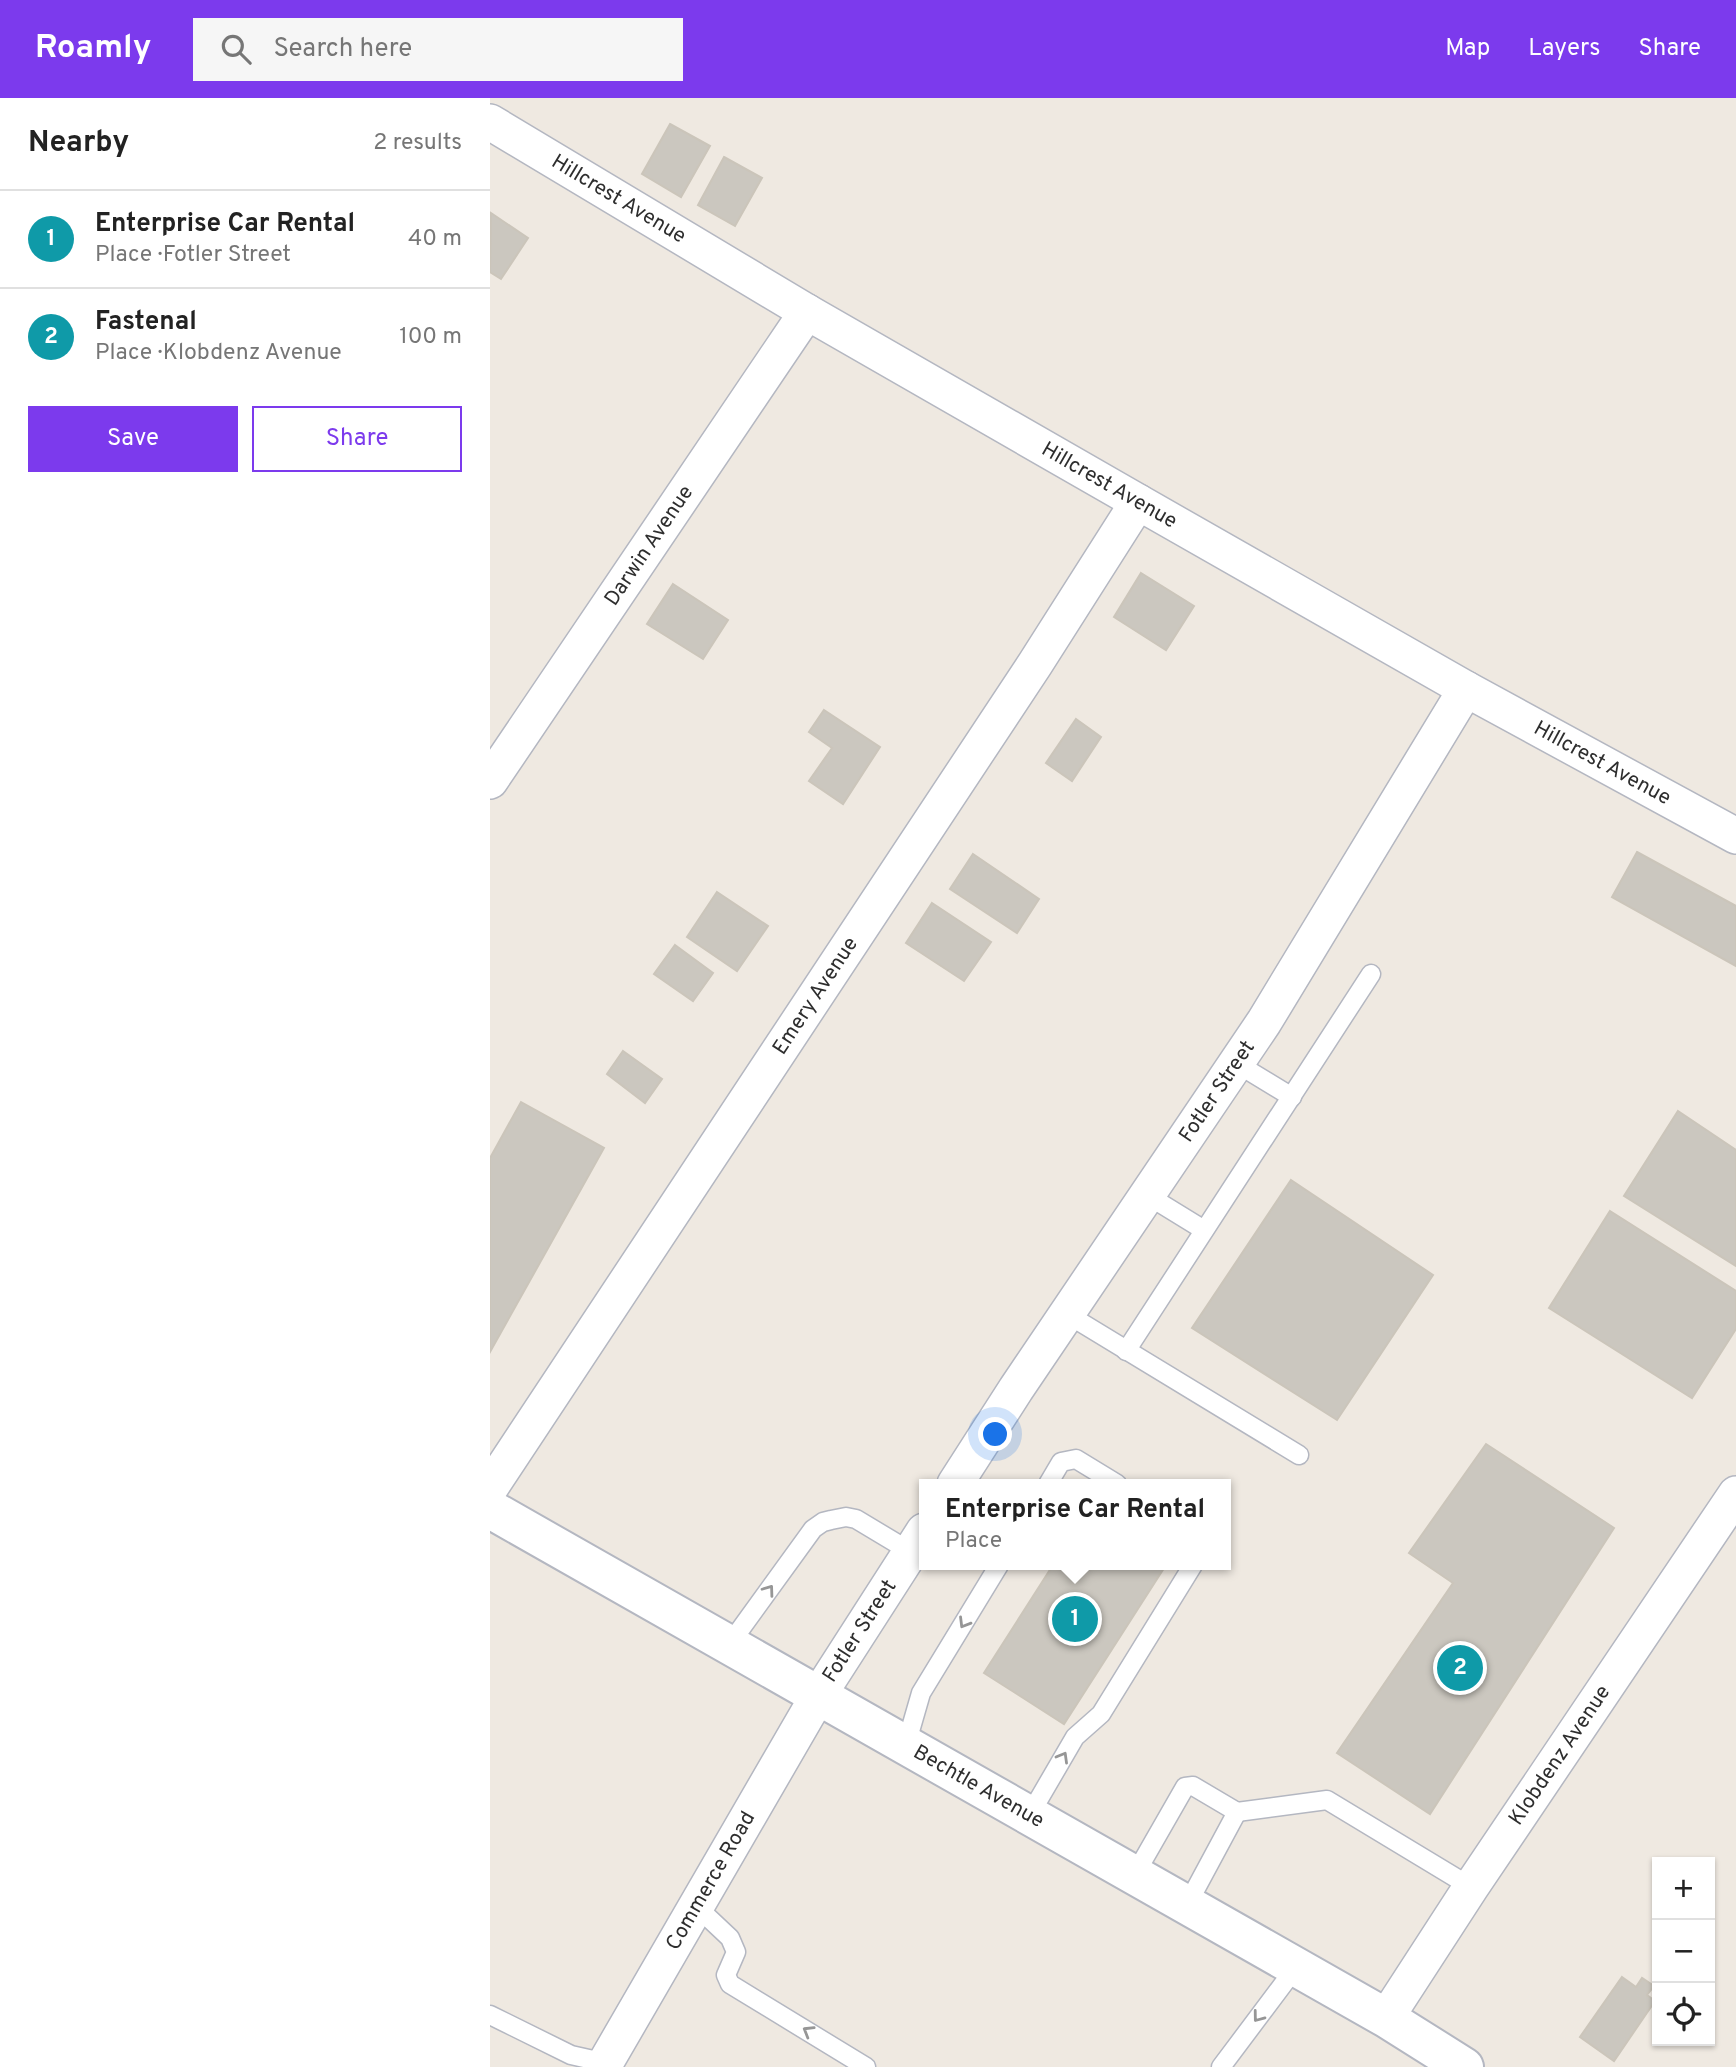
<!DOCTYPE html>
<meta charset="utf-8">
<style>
body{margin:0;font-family:Overpass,sans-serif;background:#f6f6f6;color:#222}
.controls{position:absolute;right:21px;bottom:21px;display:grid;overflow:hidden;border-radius:0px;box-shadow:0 2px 5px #0004}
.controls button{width:63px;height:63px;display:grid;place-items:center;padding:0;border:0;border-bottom:2px solid #e0e0e0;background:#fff;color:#222;font:35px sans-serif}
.you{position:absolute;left:506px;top:1337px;width:24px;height:24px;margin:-18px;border:5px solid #fff;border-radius:50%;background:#1a73e8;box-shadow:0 0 0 10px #1a73e833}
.badge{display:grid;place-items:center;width:46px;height:46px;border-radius:50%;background:#7c3aed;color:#fff;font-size:23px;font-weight:700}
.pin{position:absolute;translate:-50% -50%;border:4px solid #fff;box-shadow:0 2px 7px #0006}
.popup{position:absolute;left:429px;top:1381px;width:312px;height:91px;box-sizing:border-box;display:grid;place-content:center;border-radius:0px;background:#fff;filter:drop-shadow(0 2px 5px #0005);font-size:23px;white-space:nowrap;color:#767676}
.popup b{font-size:26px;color:#222}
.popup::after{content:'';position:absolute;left:50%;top:100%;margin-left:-14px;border:14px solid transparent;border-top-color:#fff}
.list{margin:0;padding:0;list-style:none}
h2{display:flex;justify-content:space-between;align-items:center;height:91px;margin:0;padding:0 28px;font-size:30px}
h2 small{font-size:23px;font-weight:400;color:#767676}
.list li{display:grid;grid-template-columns:46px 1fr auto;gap:21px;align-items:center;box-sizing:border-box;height:98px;padding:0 28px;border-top:2px solid #e0e0e0}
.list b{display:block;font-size:26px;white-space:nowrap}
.list p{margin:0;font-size:23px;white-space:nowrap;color:#767676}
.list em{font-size:23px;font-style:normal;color:#767676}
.actions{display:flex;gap:14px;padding:21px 28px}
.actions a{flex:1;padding:16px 0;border:2px solid #7c3aed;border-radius:0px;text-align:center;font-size:24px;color:#7c3aed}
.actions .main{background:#7c3aed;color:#fff}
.icon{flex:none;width:38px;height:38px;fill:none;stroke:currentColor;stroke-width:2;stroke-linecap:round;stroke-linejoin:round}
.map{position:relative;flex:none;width:1246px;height:1969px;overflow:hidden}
header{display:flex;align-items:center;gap:42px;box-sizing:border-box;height:98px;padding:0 35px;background:#7c3aed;color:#fff}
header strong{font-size:33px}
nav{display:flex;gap:38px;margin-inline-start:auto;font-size:24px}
.search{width:490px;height:63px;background:#f6f6f6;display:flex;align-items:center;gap:18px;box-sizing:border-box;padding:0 24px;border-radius:0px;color:#767676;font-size:26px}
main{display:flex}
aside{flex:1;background:#fff}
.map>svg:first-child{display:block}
.building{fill:#cbc7bf;stroke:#cbc5ba;stroke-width:2}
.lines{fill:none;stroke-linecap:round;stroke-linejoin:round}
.service-casing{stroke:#b4b7c1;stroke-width:21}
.minor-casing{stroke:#b4b7c1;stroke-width:38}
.secondary-casing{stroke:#b4b7c1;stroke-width:42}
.service{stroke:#fff;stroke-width:18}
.minor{stroke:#fff;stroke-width:35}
.secondary{stroke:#fff;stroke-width:38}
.oneway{stroke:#969696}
.labels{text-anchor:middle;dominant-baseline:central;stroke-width:6;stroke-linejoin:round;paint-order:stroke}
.street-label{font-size:21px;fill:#2e2e2e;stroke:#fff}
</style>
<header>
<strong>Roamly</strong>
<div class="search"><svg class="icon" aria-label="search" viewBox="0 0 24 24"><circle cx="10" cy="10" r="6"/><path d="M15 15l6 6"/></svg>Search here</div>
<nav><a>Map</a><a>Layers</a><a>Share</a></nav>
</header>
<main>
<aside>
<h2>Nearby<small>2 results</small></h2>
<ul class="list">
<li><span class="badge" style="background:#0f9aa8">1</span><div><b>Enterprise Car Rental</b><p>Place · Fotler Street</p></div><em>40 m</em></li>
<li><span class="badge" style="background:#0f9aa8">2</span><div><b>Fastenal</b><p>Place · Klobdenz Avenue</p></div><em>100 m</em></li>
</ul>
<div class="actions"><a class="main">Save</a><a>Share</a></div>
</aside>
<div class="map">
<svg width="1246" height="1969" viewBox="0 0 1246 1969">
<rect width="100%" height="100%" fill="#efe9e1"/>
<g class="building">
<polygon points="180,26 220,48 191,99 152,76"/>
<polygon points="234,59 272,80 245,128 208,107"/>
<polygon points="1,115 38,140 11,181 0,174"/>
<polygon points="651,475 704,508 676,552 624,519"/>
<polygon points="183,486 238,522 213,561 157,526"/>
<polygon points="334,612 390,649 353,706 319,683 342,650 319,634"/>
<polygon points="586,621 611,639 582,683 556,665"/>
<polygon points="1147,754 1246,808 1246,868 1122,799"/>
<polygon points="483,756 549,801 527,835 460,791"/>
<polygon points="227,794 278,828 247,873 197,839"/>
<polygon points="442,805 501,844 474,883 416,845"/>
<polygon points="185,847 223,875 203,903 164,876"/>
<polygon points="133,953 172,981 155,1005 117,976"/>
<polygon points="31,1004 114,1050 0,1254 0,1060"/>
<polygon points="1188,1013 1246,1052 1246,1168 1134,1098"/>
<polygon points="801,1082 943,1177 847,1322 702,1230"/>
<polygon points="1120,1113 1246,1193 1246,1231 1202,1300 1059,1210"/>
<polygon points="996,1346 1124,1430 940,1716 847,1655 963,1485 919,1455"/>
<polygon points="563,1467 676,1467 574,1626 494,1575"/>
<polygon points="1132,1879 1146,1889 1152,1880 1164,1888 1157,1897 1165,1903 1124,1963 1090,1939"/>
</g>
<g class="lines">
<g class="service-casing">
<g id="service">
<polyline points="746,965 802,999"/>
<polyline points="657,1097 714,1132"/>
<polyline points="577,1216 809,1357"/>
<polyline points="636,1253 881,876"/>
<polyline points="558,1386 571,1364 586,1361 627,1386"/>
<polyline points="239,1547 323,1431 333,1424 341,1422 356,1419 366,1421 421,1454"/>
<polyline points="416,1647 431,1595 509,1467"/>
<polyline points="747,1714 837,1702 981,1789"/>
<polyline points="539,1718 585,1639 611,1616 703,1467"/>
<polyline points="644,1778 695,1689 703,1688 747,1714 697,1807"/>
<polyline points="206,1808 240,1840 246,1854 236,1877 240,1886 376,1969"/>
<polyline points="0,1917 81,1957 121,1966"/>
<polyline points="731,1969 806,1869"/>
</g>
</g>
<g class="minor-casing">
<g id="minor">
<path id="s1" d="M0,24L317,214L648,404L976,591L1246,738"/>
<path id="s2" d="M0,683L317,214"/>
<path id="s3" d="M465,1386L526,1291L774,924L976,591"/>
<path id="s4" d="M0,1390L545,566L648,404"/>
<path id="s5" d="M896,1920L981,1789L1246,1396"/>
<path id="s6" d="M113,1969L328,1598L434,1433"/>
</g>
</g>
<g class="secondary-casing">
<g id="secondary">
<path id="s7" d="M0,1411L896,1920L974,1969"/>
</g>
</g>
<use href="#service" class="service"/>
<use href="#minor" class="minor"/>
<use href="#secondary" class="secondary"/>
</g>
<defs><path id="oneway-chevron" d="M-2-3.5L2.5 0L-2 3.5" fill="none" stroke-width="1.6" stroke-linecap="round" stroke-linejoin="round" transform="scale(1.75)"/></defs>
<g class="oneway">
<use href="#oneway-chevron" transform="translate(279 1492) rotate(-54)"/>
<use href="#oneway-chevron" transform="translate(474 1525) rotate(121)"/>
<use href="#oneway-chevron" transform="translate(573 1659) rotate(-60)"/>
<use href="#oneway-chevron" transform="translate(768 1919) rotate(127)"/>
<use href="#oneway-chevron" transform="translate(318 1933) rotate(-149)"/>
</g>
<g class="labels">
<g class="street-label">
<text stroke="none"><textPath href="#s1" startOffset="150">Hillcrest Avenue</textPath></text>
<text stroke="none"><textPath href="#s1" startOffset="718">Hillcrest Avenue</textPath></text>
<text stroke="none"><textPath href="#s2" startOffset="284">Darwin Avenue</textPath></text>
<text stroke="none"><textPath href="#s1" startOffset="1284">Hillcrest Avenue</textPath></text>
<text stroke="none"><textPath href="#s4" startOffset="590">Emery Avenue</textPath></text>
<text stroke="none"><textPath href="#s3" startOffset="472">Fotler Street</textPath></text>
<text stroke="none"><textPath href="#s6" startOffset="506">Fotler Street</textPath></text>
<text stroke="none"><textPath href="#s5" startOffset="315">Klobdenz Avenue</textPath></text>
<text stroke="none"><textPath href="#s7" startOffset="562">Bechtle Avenue</textPath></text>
<text stroke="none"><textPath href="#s6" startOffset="215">Commerce Road</textPath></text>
</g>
</g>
</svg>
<div class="controls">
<button>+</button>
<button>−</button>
<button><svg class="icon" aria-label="locate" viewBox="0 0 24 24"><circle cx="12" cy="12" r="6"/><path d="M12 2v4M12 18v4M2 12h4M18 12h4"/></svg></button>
</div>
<div class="you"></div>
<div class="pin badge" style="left:585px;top:1521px;background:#0f9aa8">1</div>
<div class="popup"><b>Enterprise Car Rental</b>Place</div>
<div class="pin badge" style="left:970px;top:1570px;background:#0f9aa8">2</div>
</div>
</main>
